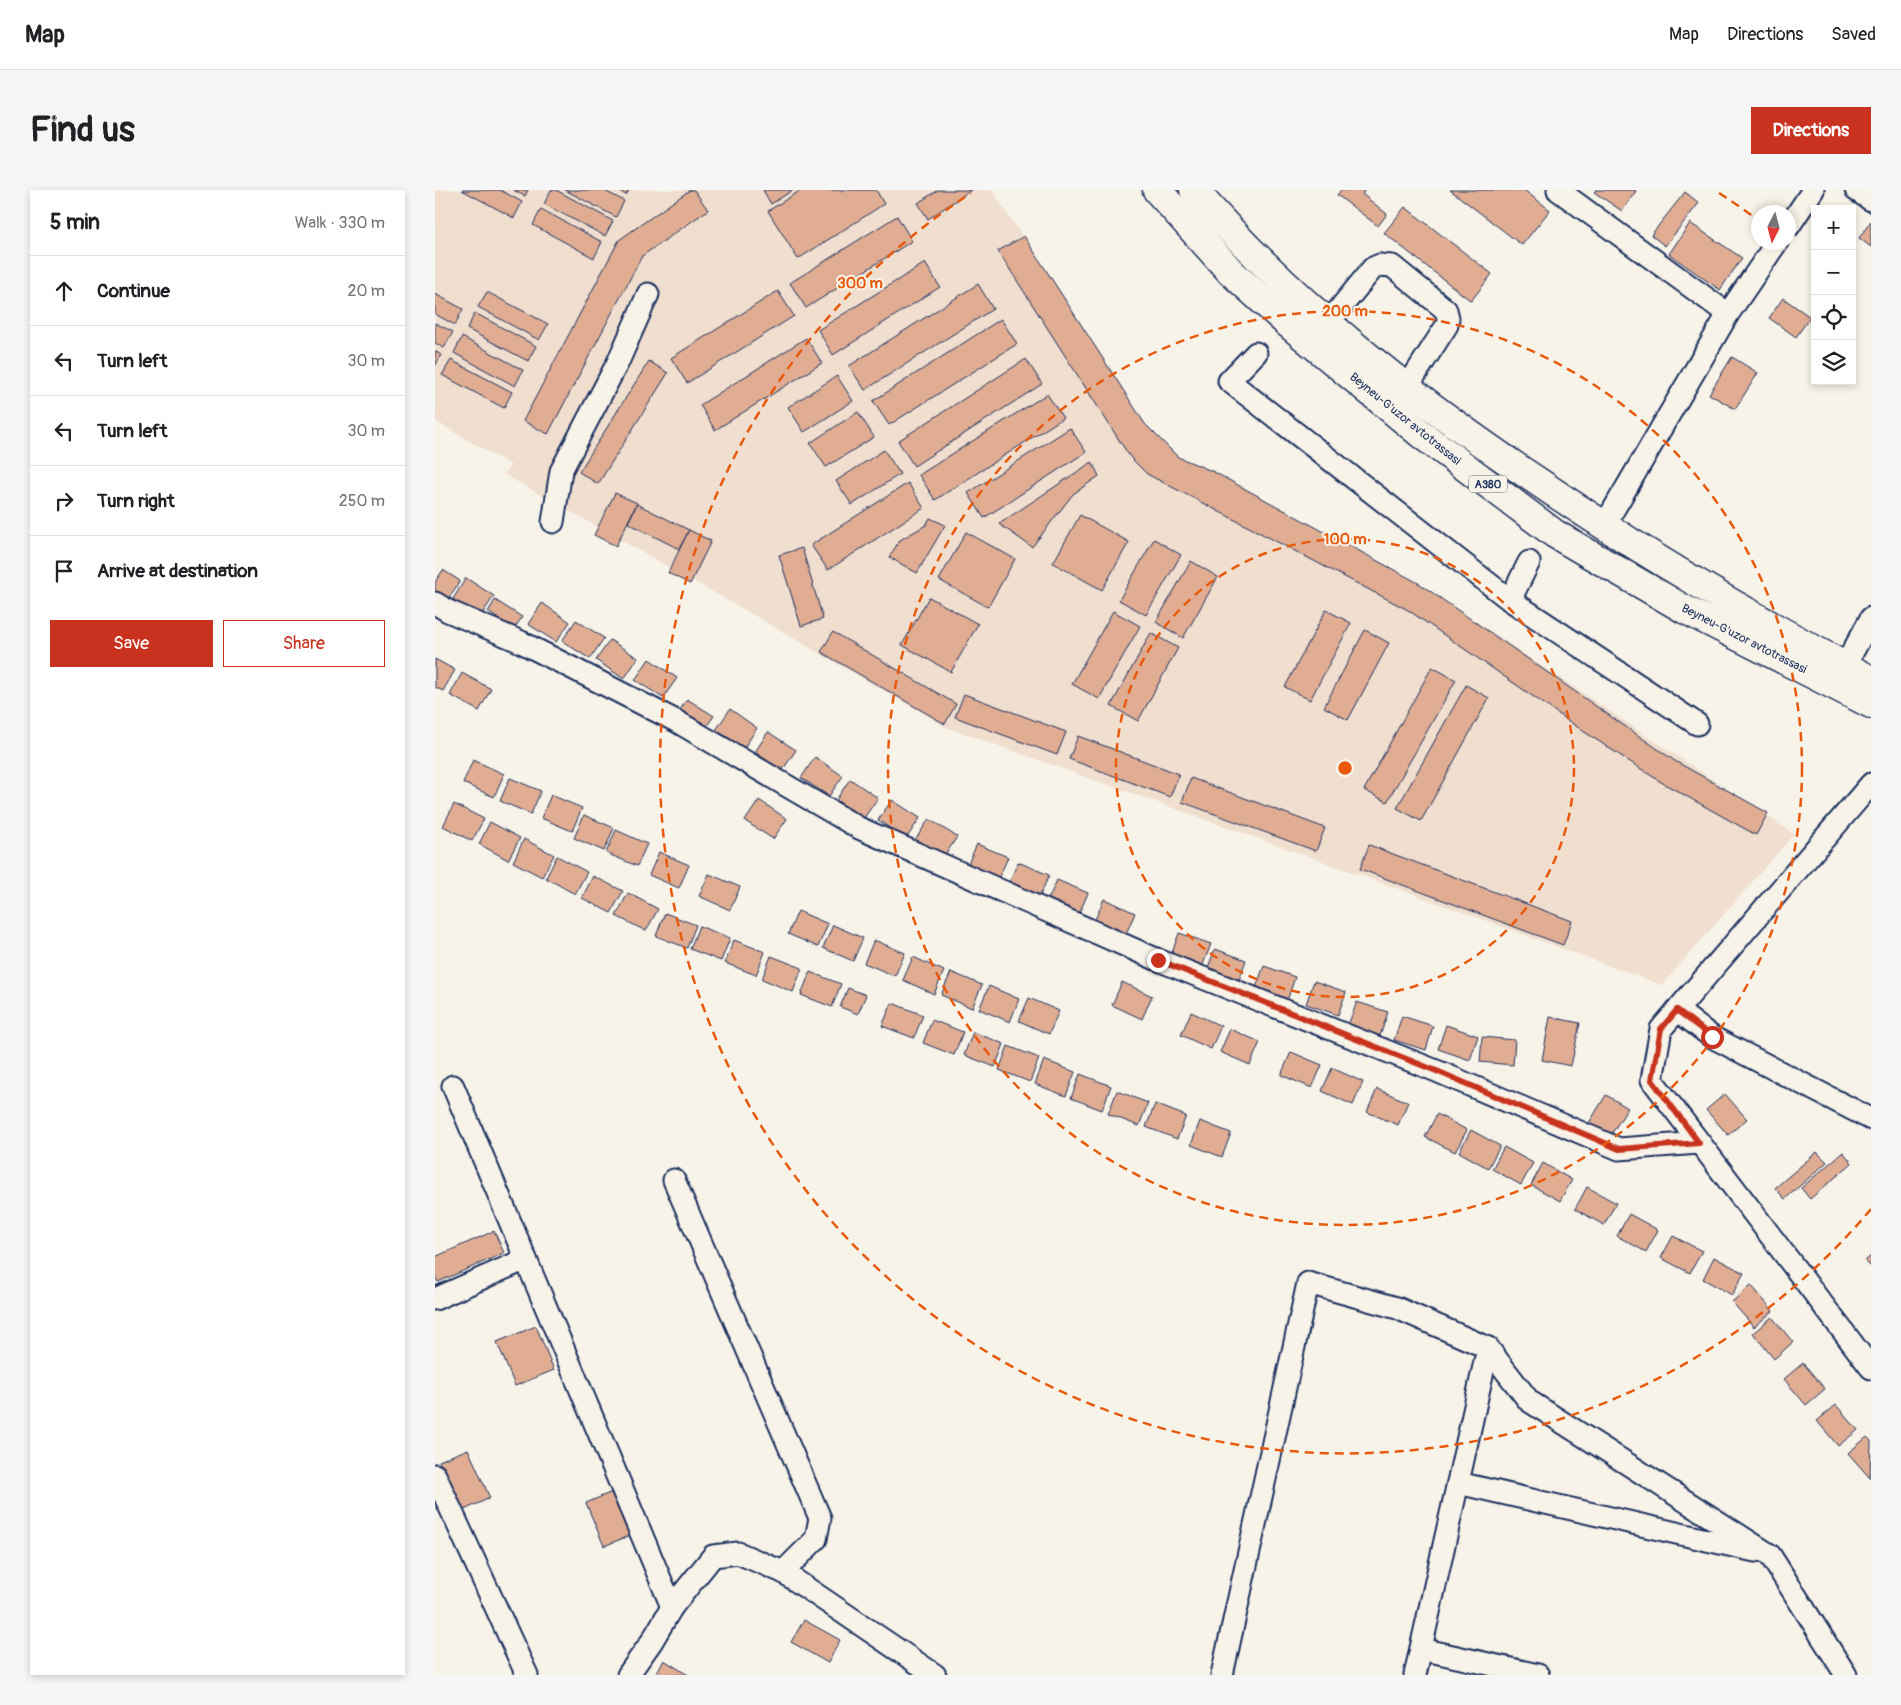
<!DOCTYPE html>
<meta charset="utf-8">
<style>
body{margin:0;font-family:Pangolin,sans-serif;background:#f6f6f6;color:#202124}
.controls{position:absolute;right:15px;top:15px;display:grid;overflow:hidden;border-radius:0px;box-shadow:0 2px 8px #0003}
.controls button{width:45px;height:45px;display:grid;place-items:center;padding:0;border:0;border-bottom:1px solid #e0e0e0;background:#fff;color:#202124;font:25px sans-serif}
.compass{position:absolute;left:1316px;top:15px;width:45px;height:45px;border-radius:50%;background:#fff;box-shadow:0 2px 8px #0003;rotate:186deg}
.stop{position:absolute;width:15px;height:15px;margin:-11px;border:4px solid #c8321e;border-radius:50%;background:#fff}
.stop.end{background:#c8321e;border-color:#fff;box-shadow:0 1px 5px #0008}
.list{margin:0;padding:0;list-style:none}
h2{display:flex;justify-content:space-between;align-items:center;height:65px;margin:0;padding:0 20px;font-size:21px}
h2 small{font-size:16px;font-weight:400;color:#757577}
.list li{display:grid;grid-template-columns:32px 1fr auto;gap:15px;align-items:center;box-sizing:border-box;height:70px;padding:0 20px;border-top:1px solid #e0e0e0}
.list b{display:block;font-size:19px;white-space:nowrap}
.list em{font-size:16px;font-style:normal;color:#757577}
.actions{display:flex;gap:10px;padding:15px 20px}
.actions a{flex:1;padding:11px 0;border:1px solid #c8321e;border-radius:0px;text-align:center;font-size:18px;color:#c8321e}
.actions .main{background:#c8321e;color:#fff}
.icon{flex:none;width:28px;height:28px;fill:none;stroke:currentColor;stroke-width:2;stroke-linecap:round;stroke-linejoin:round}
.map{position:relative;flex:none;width:1436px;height:1485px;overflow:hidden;border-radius:0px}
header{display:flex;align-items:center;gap:30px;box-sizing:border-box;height:70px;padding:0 25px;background:#fff;border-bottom:1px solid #e0e0e0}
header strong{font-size:24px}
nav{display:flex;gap:28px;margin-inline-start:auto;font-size:18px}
.intro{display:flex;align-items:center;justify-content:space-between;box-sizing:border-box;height:120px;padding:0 30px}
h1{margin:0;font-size:35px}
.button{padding:12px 22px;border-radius:0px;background:#c8321e;color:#fff;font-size:18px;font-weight:700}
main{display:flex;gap:30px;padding:0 30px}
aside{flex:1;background:#fff;border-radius:0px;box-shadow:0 2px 8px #0003}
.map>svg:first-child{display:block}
.built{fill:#f0dece}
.building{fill:#e0ad93;stroke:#1b2f5e}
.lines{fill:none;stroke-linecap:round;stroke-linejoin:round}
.minor-casing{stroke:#1b2f5e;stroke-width:25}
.highway-casing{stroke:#1b2f5e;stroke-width:31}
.minor{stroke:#f7f3e8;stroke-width:21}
.highway{stroke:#f7f3e8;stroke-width:28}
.route{stroke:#c8321e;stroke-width:6}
.ring{fill:none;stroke:#e8590c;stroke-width:2.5;stroke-dasharray:9 6}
.labels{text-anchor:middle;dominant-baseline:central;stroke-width:4;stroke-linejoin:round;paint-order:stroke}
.shield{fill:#f7f3e8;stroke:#5d6a87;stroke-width:1}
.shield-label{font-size:11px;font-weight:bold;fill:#1b2f5e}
.street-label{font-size:12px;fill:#1b2f5e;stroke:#f7f3e8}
.centre{fill:#e8590c;stroke:#f7f3e8;stroke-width:2.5}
.ring-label{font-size:15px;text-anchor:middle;font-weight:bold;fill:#e8590c;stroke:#f7f3e8;stroke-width:4;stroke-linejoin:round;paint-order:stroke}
</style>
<header>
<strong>Map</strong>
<nav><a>Map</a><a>Directions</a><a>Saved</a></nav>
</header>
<div class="intro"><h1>Find us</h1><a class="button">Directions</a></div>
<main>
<aside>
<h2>5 min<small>Walk · 330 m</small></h2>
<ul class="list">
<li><svg class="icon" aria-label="ahead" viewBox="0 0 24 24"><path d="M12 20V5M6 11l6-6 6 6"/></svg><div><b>Continue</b></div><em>20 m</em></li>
<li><svg class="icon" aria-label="left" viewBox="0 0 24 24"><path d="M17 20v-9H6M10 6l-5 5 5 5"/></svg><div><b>Turn left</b></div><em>30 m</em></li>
<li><svg class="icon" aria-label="left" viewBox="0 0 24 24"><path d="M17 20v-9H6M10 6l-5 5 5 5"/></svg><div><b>Turn left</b></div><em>30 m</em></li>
<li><svg class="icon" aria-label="right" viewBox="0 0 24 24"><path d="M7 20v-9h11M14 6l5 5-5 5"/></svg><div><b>Turn right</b></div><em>250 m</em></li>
<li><svg class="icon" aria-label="arrive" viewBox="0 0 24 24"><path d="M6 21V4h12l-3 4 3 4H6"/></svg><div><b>Arrive at destination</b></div></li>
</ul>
<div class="actions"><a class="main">Save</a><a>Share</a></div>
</aside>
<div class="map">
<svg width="1436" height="1485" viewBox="0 0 1436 1485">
<rect width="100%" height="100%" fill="#f7f3e8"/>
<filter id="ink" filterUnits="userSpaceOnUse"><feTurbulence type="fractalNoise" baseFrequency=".02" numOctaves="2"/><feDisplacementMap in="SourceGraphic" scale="10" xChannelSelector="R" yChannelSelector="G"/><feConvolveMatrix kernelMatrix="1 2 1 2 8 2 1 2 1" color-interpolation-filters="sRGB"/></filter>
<g filter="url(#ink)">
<polygon class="built" points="0,0 557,0 709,235 744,268 993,400 1359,644 1227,795 884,670 511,537 331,432 69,284 76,275 0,231"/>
<g class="building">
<polygon points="27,0 65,0 87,12 79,28"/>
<polygon points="78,0 93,0 90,6"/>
<polygon points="116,0 121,0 178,31 170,46 109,14"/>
<polygon points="130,0 168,0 189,11 181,27"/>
<polygon points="182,0 194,0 191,5"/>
<polygon points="255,0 259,0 273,20 207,66 113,244 88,231 184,50"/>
<polygon points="328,0 358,0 336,14"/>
<polygon points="366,0 441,0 449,14 363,69 333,21"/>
<polygon points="503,0 536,0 493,29 483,13"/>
<polygon points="906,0 930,0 927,4 952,24 943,36 902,5"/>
<polygon points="1015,0 1089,0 1115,20 1087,55"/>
<polygon points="1161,0 1200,0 1201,1 1187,21 1159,2"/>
<polygon points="1250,2 1264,13 1230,56 1216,45"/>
<polygon points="970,17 1057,84 1036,111 949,43"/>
<polygon points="106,19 167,52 159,68 98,35"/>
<polygon points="462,26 477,51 371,118 355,93"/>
<polygon points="1436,31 1436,57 1424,48"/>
<polygon points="1255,33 1307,68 1285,100 1234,64"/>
<polygon points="589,46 710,234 743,267 779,282 985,394 1240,571 1333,623 1321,645 1226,592 1151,543 973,420 712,284 695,267 563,61"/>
<polygon points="490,73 505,97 398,165 383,140"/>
<polygon points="543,94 558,119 430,200 414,176"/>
<polygon points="343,101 359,126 252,193 236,168"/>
<polygon points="52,102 113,134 104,150 43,117"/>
<polygon points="0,104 28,119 20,135 0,124"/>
<polygon points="1348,108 1375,127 1361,147 1334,128"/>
<polygon points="40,123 101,156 93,171 32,139"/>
<polygon points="566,129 582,154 454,235 438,211"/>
<polygon points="0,133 18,142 9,158 0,153"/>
<polygon points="27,147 88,180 80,196 19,163"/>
<polygon points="371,148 387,173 280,240 265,215"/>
<polygon points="0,161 6,165 0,176"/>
<polygon points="1297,167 1323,183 1300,219 1274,204"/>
<polygon points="591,169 607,194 479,276 463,251"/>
<polygon points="16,170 77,202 69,218 7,185"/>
<polygon points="214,171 233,183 163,294 144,282"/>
<polygon points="402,186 418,211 369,242 353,217"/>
<polygon points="612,204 628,228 500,310 484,285"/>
<polygon points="423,222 439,247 391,277 375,253"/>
<polygon points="635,238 651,262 549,328 533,303"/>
<polygon points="449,260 465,284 417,315 401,291"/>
<polygon points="657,272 664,286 638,304 597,357 564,334"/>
<polygon points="473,293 489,318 393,380 376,355"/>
<polygon points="180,303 202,313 181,356 159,345"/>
<polygon points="202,314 254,340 244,359 193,333"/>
<polygon points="645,325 694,352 667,400 618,373"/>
<polygon points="495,328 510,335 482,383 454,367 465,350 491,335"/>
<polygon points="254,340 276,351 255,394 233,383"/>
<polygon points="531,342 580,369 553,417 504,390"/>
<polygon points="719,349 746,365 711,425 684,410"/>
<polygon points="367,358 388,429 366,436 344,365"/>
<polygon points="756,371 783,387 748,448 721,432"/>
<polygon points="8,380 25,391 11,412 0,405 0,392"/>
<polygon points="31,388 59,406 45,427 18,409"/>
<polygon points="494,407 543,434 516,482 467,455"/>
<polygon points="60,410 87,427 79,439 53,422"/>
<polygon points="107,413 135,432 121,452 93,434"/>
<polygon points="891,420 916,433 875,510 850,497"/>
<polygon points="678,421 705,436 664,509 637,494"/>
<polygon points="141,430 169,448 155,469 127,451"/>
<polygon points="930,440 954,453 913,530 889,517"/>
<polygon points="398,442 521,514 510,534 386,462"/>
<polygon points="716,443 743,458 703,531 676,516"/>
<polygon points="175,450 203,468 189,489 161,470"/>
<polygon points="0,469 20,480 8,501 0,497"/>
<polygon points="214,469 242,488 228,508 200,490"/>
<polygon points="997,477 1021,490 952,612 929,600"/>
<polygon points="27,483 56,499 44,521 15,505"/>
<polygon points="1031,495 1054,508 986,631 962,618"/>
<polygon points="529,504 631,542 622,565 520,527"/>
<polygon points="252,509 279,526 271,537 245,520"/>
<polygon points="295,519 322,538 309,558 281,540"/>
<polygon points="333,542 361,560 347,581 320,562"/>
<polygon points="643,546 744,584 735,607 634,569"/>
<polygon points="380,567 408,586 394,606 366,588"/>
<polygon points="38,570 69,584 59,607 28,593"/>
<polygon points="75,588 106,601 96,624 65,611"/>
<polygon points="756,588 890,638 881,661 747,612"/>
<polygon points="415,589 443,608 429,628 401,610"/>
<polygon points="116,605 147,618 137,641 106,628"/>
<polygon points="324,610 352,629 338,649 310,631"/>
<polygon points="457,610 485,628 471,649 443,630"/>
<polygon points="19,614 49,629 37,651 8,636"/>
<polygon points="149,625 179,638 169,661 139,648"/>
<polygon points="494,629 522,647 508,668 480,650"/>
<polygon points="55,632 85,648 73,670 44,654"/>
<polygon points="181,640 212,654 202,676 171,663"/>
<polygon points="89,649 119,665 107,687 78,672"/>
<polygon points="542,654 573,667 563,690 532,676"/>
<polygon points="934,655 1137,731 1128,755 925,679"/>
<polygon points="224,662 254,675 244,698 214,685"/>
<polygon points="122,666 152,682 140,704 111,688"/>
<polygon points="583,672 614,685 604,708 573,695"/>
<polygon points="274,684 305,697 295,720 264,706"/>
<polygon points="158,686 188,701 176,723 147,708"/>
<polygon points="622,690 653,703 643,726 612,712"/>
<polygon points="193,703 223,719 211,741 181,726"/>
<polygon points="669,709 700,723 690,746 659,732"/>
<polygon points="363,721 393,734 383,757 353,744"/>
<polygon points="230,723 261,735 252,758 221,746"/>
<polygon points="398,735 428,748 418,771 388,758"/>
<polygon points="264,736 295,748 286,771 255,759"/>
<polygon points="744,743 776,754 767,777 736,766"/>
<polygon points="299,750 330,762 321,785 290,773"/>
<polygon points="439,750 470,763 460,786 429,773"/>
<polygon points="780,759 811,770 803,793 771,783"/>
<polygon points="336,766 367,778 358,802 327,789"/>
<polygon points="478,767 509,781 499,804 468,790"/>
<polygon points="829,776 860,787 852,811 820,800"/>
<polygon points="375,782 406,794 397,817 366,805"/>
<polygon points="516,782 547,795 537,818 506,805"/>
<polygon points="879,791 911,802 903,825 871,814"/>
<polygon points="687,792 717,806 707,829 677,815"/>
<polygon points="554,796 584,809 575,832 544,819"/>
<polygon points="413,798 431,805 423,824 405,817"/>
<polygon points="594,808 624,821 614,844 584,831"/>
<polygon points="922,812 953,822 945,846 913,835"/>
<polygon points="457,813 488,825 479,848 447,836"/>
<polygon points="756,822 786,836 776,859 746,845"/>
<polygon points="967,826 998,836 991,860 959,850"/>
<polygon points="1115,827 1145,833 1136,876 1107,870"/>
<polygon points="497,830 528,842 519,865 488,853"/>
<polygon points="1011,835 1043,846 1035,870 1003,859"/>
<polygon points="795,839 825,852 815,875 785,862"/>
<polygon points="538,842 569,854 560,877 529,865"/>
<polygon points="1047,847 1080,850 1078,875 1045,872"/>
<polygon points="573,856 604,868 595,892 564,880"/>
<polygon points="856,862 887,875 877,898 846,885"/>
<polygon points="609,870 640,882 631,906 600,894"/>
<polygon points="897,878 928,892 918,915 887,901"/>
<polygon points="645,884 676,896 667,920 636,908"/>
<polygon points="942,899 973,912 963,935 932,922"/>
<polygon points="682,901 713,913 704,936 673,924"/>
<polygon points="1290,904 1312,929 1293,945 1271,920"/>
<polygon points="1171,905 1193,918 1175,946 1154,933"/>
<polygon points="720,914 751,926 742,949 711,937"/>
<polygon points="1002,924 1032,940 1020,962 990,947"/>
<polygon points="765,931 796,943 787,967 756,955"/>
<polygon points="1036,940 1065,956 1053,978 1024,962"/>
<polygon points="1069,957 1098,973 1086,995 1057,979"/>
<polygon points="1382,962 1392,972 1350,1009 1340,998"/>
<polygon points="1408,962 1417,973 1375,1009 1366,998"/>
<polygon points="1108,973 1137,990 1125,1011 1096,995"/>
<polygon points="1152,997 1181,1013 1169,1035 1140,1019"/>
<polygon points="1194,1024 1223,1040 1211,1062 1182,1046"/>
<polygon points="59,1041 69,1063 3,1092 0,1086 0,1067"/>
<polygon points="1238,1046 1267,1061 1255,1083 1226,1068"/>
<polygon points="1436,1066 1436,1077 1430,1071"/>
<polygon points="1279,1067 1309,1083 1297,1105 1268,1089"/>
<polygon points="1316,1095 1338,1121 1319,1137 1297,1112"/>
<polygon points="1337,1127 1358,1152 1339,1169 1318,1143"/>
<polygon points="101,1136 119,1180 80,1196 62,1152"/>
<polygon points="1368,1173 1390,1199 1371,1215 1349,1189"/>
<polygon points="1401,1215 1423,1240 1403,1256 1382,1231"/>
<polygon points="1432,1247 1436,1251 1435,1288 1413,1263"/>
<polygon points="33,1259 55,1308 27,1321 4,1271"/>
<polygon points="177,1302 196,1345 169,1356 151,1313"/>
<polygon points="369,1430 405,1450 393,1473 356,1452"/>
<polygon points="229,1470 253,1485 220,1485"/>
</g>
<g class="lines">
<g class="minor-casing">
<g id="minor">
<polyline points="1123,0 1293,124"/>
<polyline points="1421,0 1436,10"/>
<polyline points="1354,36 1378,0"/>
<polyline points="893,133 938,78 945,75 957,76 1011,120 1013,128 1012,135 971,199"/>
<polyline points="821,163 794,191 1075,410 1094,372"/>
<polyline points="118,332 126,281 183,172 213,104"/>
<polyline points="1169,336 1293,124 1342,52"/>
<polyline points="1075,410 1262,534"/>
<polyline points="0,413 13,421 86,452 241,531 424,638 723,770 1004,882 1184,959 1264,953"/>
<polyline points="1410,476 1436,428"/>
<polyline points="1436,594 1226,839 1217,890 1436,1178"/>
<polyline points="1242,820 1277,847 1436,929"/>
<polyline points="18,896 237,1417"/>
<polyline points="239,990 385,1328 381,1349 348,1382"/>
<polyline points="0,1109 91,1069"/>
<polyline points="0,1285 92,1485"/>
<polyline points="1023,1293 1320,1361"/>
<polyline points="986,1459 1103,1485"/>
<polyline points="193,1485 217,1451 237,1417 278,1366 303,1363 348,1382 500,1485"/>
<polyline points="787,1485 873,1093 962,1118 1053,1158 1094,1211 1335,1365 1411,1485"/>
<polyline points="980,1485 1053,1158"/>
</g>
</g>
<g class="highway-casing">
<g id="highway">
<polyline points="722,0 796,82 850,131 986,244 1120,344 1249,419 1436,514"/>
<path d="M759,0C858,113 975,206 1099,289C1207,363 1320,429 1436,490"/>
</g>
</g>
<use href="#minor" class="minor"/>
<use href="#highway" class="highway"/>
</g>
</g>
<g class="lines" filter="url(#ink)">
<polyline class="route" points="723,770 1004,882 1184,959 1264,953 1217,890 1226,839 1242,820 1277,847"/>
</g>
<g class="ring">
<circle cx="910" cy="578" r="229"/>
<circle cx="910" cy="578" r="457"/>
<path d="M1436 1019A686 686 0 1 1 536 3M1284 3A686 686 0 0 1 1323 30"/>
</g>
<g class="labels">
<rect class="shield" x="1034" y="285.5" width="38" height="17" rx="4"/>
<g class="shield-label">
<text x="1053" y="294">A380</text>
</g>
<g class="street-label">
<text transform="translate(970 229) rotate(39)">Beyneu-G'uzor avtotrassasi</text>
<text transform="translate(1309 449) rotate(27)">Beyneu-G'uzor avtotrassasi</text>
</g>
</g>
<circle cx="910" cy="578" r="8" class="centre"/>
<g class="ring-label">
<text x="425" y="98">300 m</text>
<text x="910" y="126">200 m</text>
<text x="910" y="354">100 m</text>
</g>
</svg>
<div class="controls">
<button>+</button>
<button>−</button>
<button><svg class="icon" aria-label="locate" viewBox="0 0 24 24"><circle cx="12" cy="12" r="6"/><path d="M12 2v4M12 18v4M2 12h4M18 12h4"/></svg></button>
<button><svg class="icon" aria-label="layers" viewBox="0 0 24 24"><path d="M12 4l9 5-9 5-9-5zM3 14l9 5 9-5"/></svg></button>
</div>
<svg class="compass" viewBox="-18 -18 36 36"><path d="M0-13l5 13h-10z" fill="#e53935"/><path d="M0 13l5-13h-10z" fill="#757577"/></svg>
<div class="stop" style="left:1277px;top:847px"></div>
<div class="stop end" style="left:723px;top:770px"></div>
</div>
</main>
